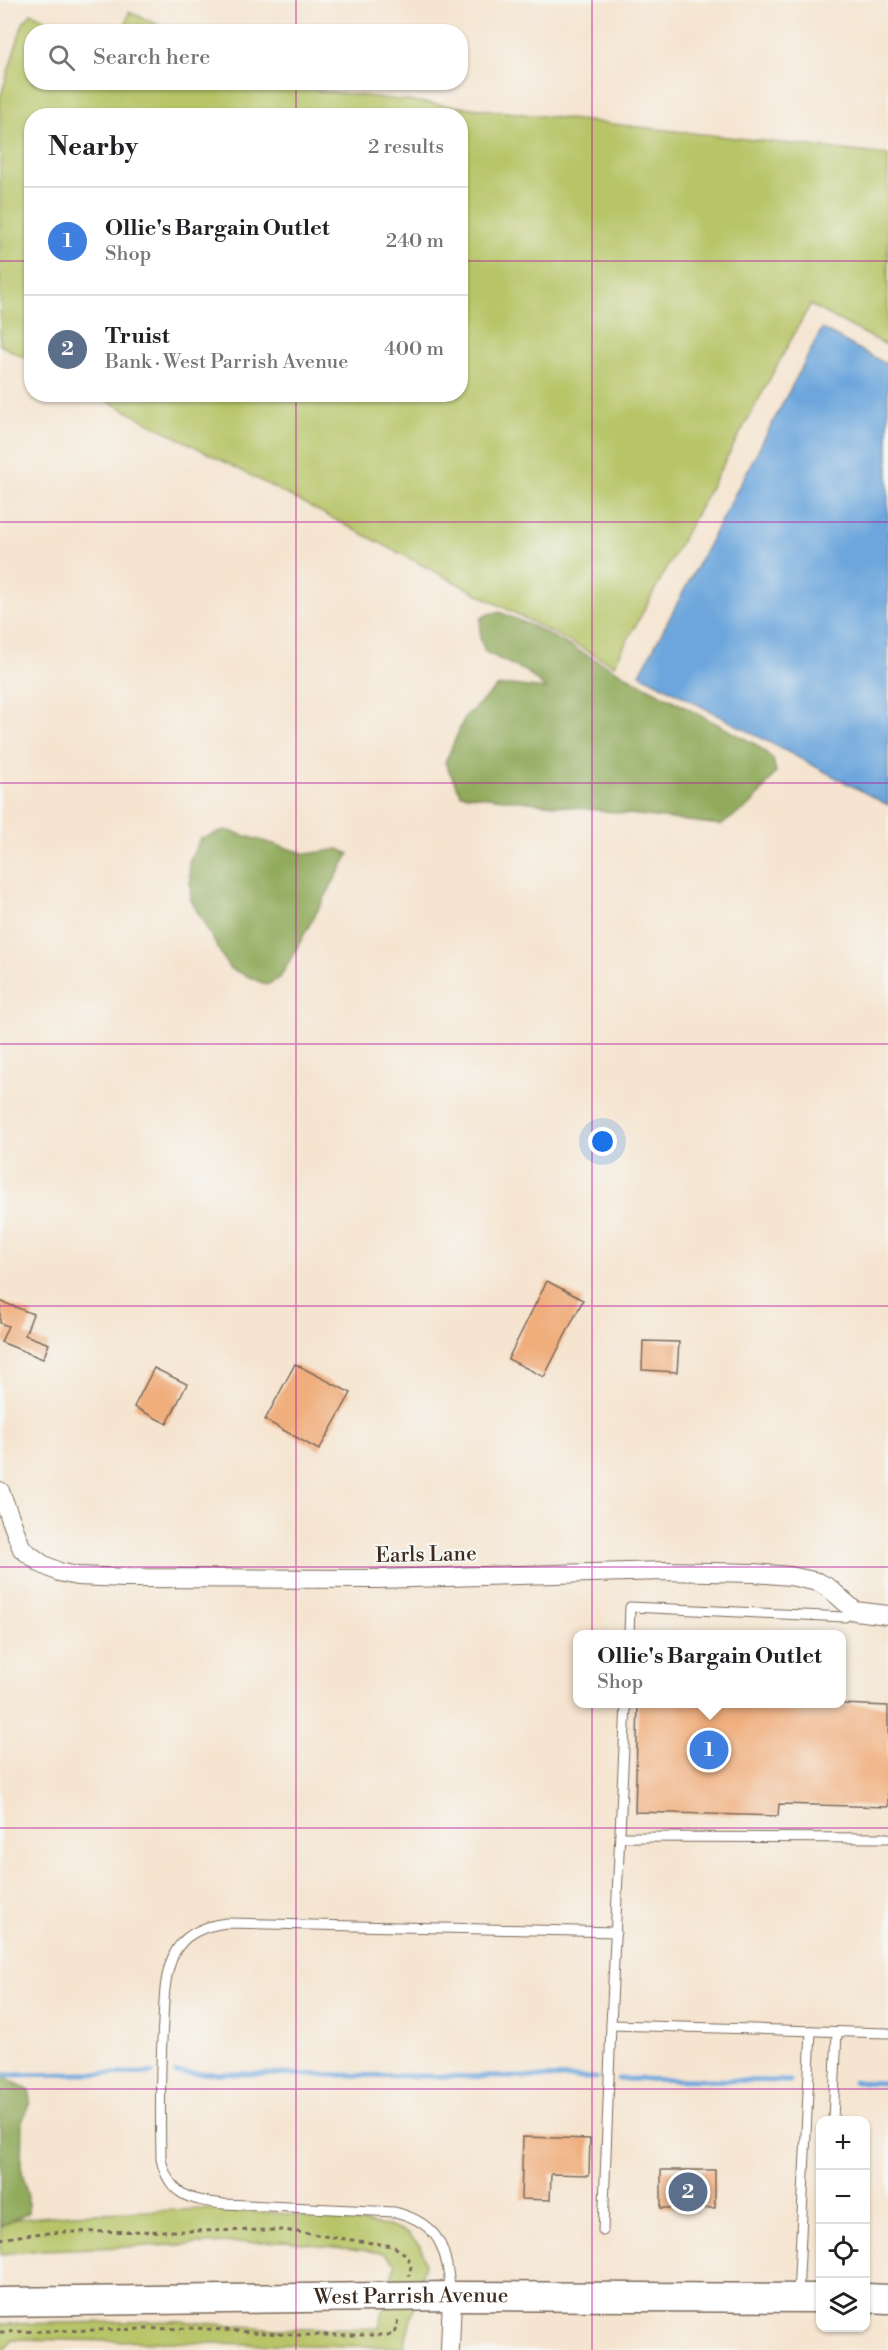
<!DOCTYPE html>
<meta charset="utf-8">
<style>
body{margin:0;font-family:"Libre Bodoni",serif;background:#f2f2f2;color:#202124}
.controls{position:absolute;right:18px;bottom:18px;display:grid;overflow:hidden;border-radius:12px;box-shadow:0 2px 4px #0004}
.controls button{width:54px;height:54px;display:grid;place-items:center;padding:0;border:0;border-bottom:2px solid #e0e0e0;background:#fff;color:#202124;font:30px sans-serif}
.you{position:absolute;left:603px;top:1142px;width:21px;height:21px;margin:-15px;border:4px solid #fff;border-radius:50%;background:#1a73e8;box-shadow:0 0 0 9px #1a73e833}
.badge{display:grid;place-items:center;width:39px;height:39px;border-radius:50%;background:#b5179e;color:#fff;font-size:20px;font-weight:700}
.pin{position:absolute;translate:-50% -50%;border:3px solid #fff;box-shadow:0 2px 6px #0006}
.popup{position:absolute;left:573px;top:1630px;width:273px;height:78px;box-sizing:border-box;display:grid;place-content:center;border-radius:12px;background:#fff;filter:drop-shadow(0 2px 4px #0005);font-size:20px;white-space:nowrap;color:#757577}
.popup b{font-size:22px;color:#202124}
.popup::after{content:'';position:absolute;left:50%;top:100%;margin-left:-12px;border:12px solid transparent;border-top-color:#fff}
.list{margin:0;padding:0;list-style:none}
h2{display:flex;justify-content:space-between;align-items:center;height:78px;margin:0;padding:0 24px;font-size:26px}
h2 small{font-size:20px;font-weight:400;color:#757577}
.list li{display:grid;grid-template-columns:39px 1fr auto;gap:18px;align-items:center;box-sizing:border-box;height:108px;padding:0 24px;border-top:2px solid #e0e0e0}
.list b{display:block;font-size:22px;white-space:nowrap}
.list p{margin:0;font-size:20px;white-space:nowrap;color:#757577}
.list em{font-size:20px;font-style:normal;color:#757577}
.icon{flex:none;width:33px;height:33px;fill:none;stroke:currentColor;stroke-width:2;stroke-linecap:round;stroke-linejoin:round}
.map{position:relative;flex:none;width:888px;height:2350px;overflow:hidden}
.search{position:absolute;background:#fff;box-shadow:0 2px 4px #0004;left:24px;top:24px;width:444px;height:66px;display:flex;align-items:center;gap:15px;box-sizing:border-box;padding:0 21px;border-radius:24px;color:#757577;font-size:22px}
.panel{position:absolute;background:#fff;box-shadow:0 2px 4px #0004;left:24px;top:108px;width:444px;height:294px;border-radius:24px}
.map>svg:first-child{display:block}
.green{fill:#b7c567;stroke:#797842;stroke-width:1.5}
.forest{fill:#91aa5c;stroke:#666a3d;stroke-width:1.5}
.water{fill:#6ca6dc;stroke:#54687d;stroke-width:1.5}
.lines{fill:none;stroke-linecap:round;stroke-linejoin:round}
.stream{stroke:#6ca6dc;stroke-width:5}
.building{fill:#f0ae7d}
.lane-casing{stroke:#7c6b5c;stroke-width:11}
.street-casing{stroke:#7c6b5c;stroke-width:20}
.primary-casing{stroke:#7c6b5c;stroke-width:31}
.path{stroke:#7c6b5c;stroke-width:3;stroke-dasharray:4.5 4.5;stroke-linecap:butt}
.lane{stroke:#fff;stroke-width:9}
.street{stroke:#fff;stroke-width:18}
.primary{stroke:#fff;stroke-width:28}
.grid{fill:none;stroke:#b5179e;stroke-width:1.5;stroke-opacity:0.55}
.labels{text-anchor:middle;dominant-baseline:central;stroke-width:4.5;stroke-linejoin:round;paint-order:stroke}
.street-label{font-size:21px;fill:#3b2a1e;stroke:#f6f6f2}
</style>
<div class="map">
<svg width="888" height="2350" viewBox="0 0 888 2350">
<rect width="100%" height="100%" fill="#f6f6f2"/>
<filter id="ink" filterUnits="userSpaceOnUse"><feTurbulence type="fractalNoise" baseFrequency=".0167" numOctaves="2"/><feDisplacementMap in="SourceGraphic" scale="12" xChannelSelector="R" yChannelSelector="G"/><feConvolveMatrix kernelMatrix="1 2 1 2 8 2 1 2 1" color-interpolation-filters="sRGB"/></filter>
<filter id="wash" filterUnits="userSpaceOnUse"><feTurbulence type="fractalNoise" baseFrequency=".008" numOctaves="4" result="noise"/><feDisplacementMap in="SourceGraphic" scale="24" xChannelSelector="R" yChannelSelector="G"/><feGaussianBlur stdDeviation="1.35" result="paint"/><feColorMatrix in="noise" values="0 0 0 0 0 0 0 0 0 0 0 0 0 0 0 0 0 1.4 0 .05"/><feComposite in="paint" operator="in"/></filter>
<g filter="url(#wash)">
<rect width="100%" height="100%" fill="#f5e4cf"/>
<g class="green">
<polygon points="129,12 173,31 124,31"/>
<polygon points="32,13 69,31 32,32 32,82 290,83 321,91 888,155 888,346 810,305 614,665 96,395 460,394 460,116 32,116 31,361 0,345 0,98 23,23"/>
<polygon points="204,2209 277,2213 388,2226 409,2234 422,2248 425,2264 404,2347 13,2339 5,2350 0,2350 0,2324 179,2321 278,2329 379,2328 395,2263 384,2253 285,2241 43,2250 0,2254 0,2221 71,2214"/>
</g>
<g class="forest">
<polygon points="499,612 534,627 757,745 773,759 776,772 752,804 721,825 461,794 445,763 465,717 497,687 511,685 546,689 527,672 485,652 480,638 481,618 488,614"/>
<polygon points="226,830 307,854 339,849 349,854 280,978 267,985 229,968 191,900 189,862 200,839"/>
<polygon points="0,2074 30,2091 30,2102 22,2121 21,2167 28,2197 28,2213 0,2226"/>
</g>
<polygon class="water" points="822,329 888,365 888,805 640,674"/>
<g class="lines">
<g class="stream">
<polyline points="176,2073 596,2078"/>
<polyline points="0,2075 152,2073"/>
<polyline points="618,2079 790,2081"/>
<polyline points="854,2082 888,2083"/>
</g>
</g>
<g id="blocks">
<g class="building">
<polygon points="547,1281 583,1300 544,1377 508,1359"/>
<polygon points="0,1301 33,1314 25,1335 49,1344 43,1359 1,1342 8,1326 0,1323"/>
<polygon points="643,1341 679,1342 677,1372 642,1370"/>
<polygon points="295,1364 351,1393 319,1450 265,1420"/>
<polygon points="154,1368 187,1384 167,1424 134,1407"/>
<polygon points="638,1704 843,1704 888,1706 888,1807 779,1804 778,1816 635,1812"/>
<polygon points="523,2137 590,2139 589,2175 551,2174 550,2200 521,2199"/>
<rect x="661" y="2170" width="54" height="38"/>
</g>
</g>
</g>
<g filter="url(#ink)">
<use href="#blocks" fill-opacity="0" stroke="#7c6b5c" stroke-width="1.5"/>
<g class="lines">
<g class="lane-casing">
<g id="lane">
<polyline points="629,1634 630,1607 845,1617 855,1611"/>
<polyline points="626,1704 611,2025 888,2033"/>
<polyline points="620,1837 888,1838"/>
<polyline points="833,2120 837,2032"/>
<polyline points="603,2231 611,2025"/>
<path d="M451,2294C446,2250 442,2224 395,2212L224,2204C190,2200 169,2196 161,2159C160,2113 160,2068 163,2022C164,1999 164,1976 174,1954C184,1933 205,1926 226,1923L616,1932"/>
<polyline points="798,2296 811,2031"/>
</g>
</g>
<g class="street-casing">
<g id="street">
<polyline points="0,1491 22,1549 42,1564 59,1572 77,1576 125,1578 377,1579 664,1571 754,1573 790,1576 818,1582 829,1588 855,1611 888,1615"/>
<polyline points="450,2350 452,2296"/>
</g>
</g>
<g class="primary-casing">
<g id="primary">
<polyline points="866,2298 888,2299"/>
<path id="s1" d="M0,2302L452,2296L820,2298"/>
</g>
</g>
<g class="path">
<polyline points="0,2239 32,2234 66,2232 284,2230 393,2246 408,2256 411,2267 409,2276"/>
<polyline points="0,2332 194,2328 293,2335 394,2335 398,2320"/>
</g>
<use href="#lane" class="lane"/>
<use href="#street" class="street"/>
<use href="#primary" class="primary"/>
</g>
</g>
<path class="grid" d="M296,0V32M592,0V2350M296,82V116M0,261H32M460,261H888M296,394V2350M0,522H888M0,783H888M0,1044H888M0,1306H888M0,1567H888M0,1828H888M0,2089H888"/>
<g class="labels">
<g class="street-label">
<text transform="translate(426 1555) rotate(-1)">Earls Lane</text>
<text stroke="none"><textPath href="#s1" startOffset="411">West Parrish Avenue</textPath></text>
</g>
</g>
</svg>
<div class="controls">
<button>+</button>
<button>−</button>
<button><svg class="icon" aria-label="locate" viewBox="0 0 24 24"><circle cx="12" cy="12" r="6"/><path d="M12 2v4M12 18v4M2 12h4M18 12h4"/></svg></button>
<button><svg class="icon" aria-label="layers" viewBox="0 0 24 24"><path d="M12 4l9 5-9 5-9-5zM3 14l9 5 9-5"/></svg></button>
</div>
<div class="you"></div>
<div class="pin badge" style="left:709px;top:1750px;background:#3f7fe0">1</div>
<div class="popup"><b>Ollie's Bargain Outlet</b>Shop</div>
<div class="pin badge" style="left:688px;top:2192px;background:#5c6f8a">2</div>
<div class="search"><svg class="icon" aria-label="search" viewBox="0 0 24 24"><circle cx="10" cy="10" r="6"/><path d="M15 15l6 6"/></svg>Search here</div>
<section class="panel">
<h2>Nearby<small>2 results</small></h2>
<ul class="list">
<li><span class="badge" style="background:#3f7fe0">1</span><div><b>Ollie's Bargain Outlet</b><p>Shop</p></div><em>240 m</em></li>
<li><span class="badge" style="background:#5c6f8a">2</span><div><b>Truist</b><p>Bank · West Parrish Avenue</p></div><em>400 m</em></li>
</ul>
</section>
</div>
